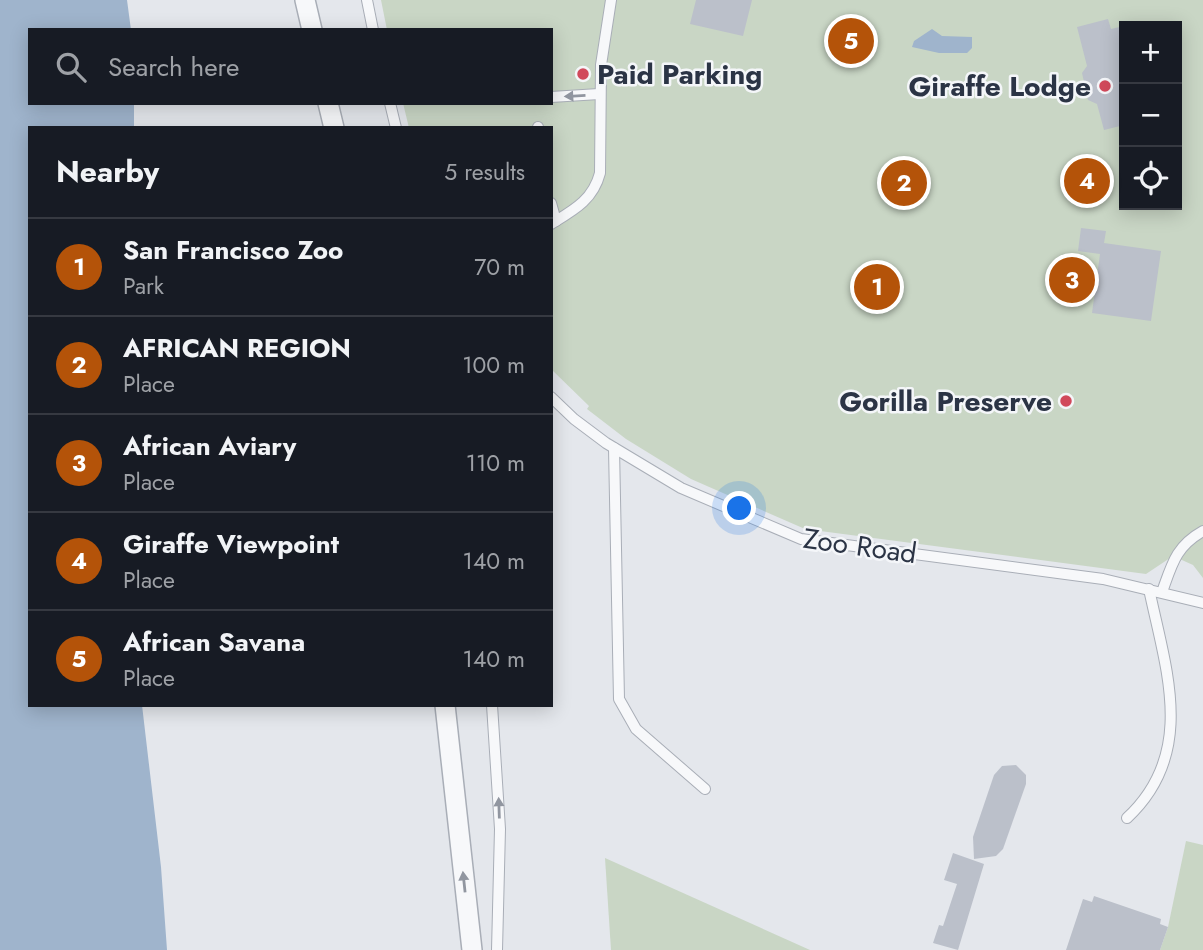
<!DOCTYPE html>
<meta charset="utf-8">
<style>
body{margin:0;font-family:Jost,sans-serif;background:#20242c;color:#f1f3f6}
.controls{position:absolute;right:21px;top:21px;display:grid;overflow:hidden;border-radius:0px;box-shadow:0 4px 18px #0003}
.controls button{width:63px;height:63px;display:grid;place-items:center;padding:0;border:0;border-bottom:2px solid #363941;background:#171b24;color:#f1f3f6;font:35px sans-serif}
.you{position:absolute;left:740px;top:509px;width:24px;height:24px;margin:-18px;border:5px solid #fff;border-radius:50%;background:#1a73e8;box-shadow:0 0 0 10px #1a73e833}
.badge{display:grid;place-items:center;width:46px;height:46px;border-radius:50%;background:#b45309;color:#fff;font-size:23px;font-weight:700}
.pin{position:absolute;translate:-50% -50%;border:4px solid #fff;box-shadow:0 2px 7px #0006}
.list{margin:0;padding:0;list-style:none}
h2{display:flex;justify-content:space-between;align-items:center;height:91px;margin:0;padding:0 28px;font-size:30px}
h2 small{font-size:23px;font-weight:400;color:#9ea1a6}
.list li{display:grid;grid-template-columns:46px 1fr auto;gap:21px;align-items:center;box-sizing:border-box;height:98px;padding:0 28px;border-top:2px solid #363941}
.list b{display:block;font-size:26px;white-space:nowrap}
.list p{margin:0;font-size:23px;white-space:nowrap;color:#9ea1a6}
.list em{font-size:23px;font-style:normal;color:#9ea1a6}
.icon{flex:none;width:38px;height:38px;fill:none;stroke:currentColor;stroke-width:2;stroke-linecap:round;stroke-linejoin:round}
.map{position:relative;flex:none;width:1203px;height:950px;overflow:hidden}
.search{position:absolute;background:#171b24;box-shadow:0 4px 18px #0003;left:28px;top:28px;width:525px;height:77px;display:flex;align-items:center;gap:18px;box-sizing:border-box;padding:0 24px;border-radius:0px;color:#9ea1a6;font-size:26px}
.panel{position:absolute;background:#171b24;box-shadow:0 4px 18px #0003;left:28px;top:126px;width:525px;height:581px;border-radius:0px}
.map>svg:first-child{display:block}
.green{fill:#c9d6c5;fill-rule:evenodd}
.water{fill:#9fb4cc}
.building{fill:#bbc0ca}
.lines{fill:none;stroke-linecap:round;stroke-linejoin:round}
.lane-casing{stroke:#a9aeb7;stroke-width:12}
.street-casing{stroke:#a9aeb7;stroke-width:22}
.lane{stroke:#f7f8fa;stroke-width:10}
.street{stroke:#f7f8fa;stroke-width:19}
.oneway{fill:#9196a0}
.poi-dot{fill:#d1495b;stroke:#f4f6f9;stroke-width:2.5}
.labels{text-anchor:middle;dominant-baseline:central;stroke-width:5;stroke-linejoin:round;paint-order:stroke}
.poi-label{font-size:28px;font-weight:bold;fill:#2b3445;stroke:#f4f6f9;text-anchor:end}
.street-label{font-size:28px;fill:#2b3445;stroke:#f4f6f9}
</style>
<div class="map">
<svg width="1203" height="950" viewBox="0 0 1203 950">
<rect width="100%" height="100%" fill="#e4e7ec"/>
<g class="green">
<path d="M381,0H1203V578L1193,565L1173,556L1146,574L805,529L691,479L626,439L587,409L589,406L551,369V128H409L403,103H551V30H387ZM1124,26H1177V205H1124Z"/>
<polygon points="1186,841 1203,845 1203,950 1160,950 1168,927"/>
<polygon points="605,858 810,950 611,950"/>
</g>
<g class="water">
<polygon points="0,0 127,0 131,30 30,30 30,103 134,103 134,128 30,128 30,705 142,705 161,867 167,950 0,950"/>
<polygon points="932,29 942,36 972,37 972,48 967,53 939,53 912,47 914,41"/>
</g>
<g class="building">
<polygon points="696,0 752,0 743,36 690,24"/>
<polygon points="1108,19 1111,29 1124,26 1124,125 1104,130 1097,104 1088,100 1082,73 1087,66 1077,27"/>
<polygon points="1081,228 1106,231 1104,243 1161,251 1151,321 1092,313 1100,254 1078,251"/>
<polygon points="1016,765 1026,775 1026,784 1003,849 996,856 974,859 973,837 994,775 1002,766"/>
<polygon points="953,853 984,864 958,950 933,943 939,925 943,926 957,884 944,880"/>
<polygon points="1094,896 1161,919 1160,924 1168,927 1160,950 1066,950 1083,899 1092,902"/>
</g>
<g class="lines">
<g class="lane-casing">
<g id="lane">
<polyline points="367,0 373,30"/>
<polyline points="551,97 599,94"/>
<polyline points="390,103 396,128"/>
<polyline points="538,127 538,128"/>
<polyline points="551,203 556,221"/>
<path d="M551,224C574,210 593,200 600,173L601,65L611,0"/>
<polyline points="551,397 574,419 606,443 681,488 801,539 1103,579 1203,603"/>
<polyline points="614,448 619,699 636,729 705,789"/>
<path d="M1162,592C1172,564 1176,546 1203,531"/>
<polyline points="492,705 500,829 497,950"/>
<path d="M1127,818C1197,753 1166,670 1149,589"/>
</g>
</g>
<g class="street-casing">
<g id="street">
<polyline points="305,0 312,30"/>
<polyline points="328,103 334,128"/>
<polyline points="445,705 472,950"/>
</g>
</g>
<use href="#lane" class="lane"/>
<use href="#street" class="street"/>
</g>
<defs><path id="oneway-solid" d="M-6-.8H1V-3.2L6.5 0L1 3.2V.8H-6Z" transform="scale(1.75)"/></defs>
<g class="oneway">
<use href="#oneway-solid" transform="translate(575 96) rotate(177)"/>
<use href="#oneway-solid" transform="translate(499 808) rotate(-92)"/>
<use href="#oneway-solid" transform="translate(464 882) rotate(-96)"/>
</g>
<g class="poi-dot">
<circle cx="583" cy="74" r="7"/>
<circle cx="1105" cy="86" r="7"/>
<circle cx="1066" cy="401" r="7"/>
</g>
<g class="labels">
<g class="poi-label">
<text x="597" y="74" text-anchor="start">Paid Parking</text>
<text x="1091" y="86">Giraffe Lodge</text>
<text x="1052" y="401">Gorilla Preserve</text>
</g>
<g class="street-label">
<text transform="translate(860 546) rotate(8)">Zoo Road</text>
</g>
</g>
</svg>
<div class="controls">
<button>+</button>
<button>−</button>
<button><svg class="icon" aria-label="locate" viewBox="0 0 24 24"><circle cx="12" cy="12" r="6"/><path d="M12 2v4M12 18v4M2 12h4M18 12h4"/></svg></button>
</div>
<div class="you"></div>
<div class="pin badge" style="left:877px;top:287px">1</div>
<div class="pin badge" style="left:904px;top:183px">2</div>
<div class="pin badge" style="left:1072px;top:280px">3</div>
<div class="pin badge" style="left:1087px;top:181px">4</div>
<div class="pin badge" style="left:851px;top:41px">5</div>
<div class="search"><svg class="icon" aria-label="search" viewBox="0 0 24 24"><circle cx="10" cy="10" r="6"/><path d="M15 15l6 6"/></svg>Search here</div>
<section class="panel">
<h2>Nearby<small>5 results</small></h2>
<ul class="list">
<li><span class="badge">1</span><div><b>San Francisco Zoo</b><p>Park</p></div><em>70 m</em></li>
<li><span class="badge">2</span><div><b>AFRICAN REGION</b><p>Place</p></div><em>100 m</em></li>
<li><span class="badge">3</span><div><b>African Aviary</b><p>Place</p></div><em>110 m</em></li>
<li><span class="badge">4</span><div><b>Giraffe Viewpoint</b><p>Place</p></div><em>140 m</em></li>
<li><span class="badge">5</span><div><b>African Savana</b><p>Place</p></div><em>140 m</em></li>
</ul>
</section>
</div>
